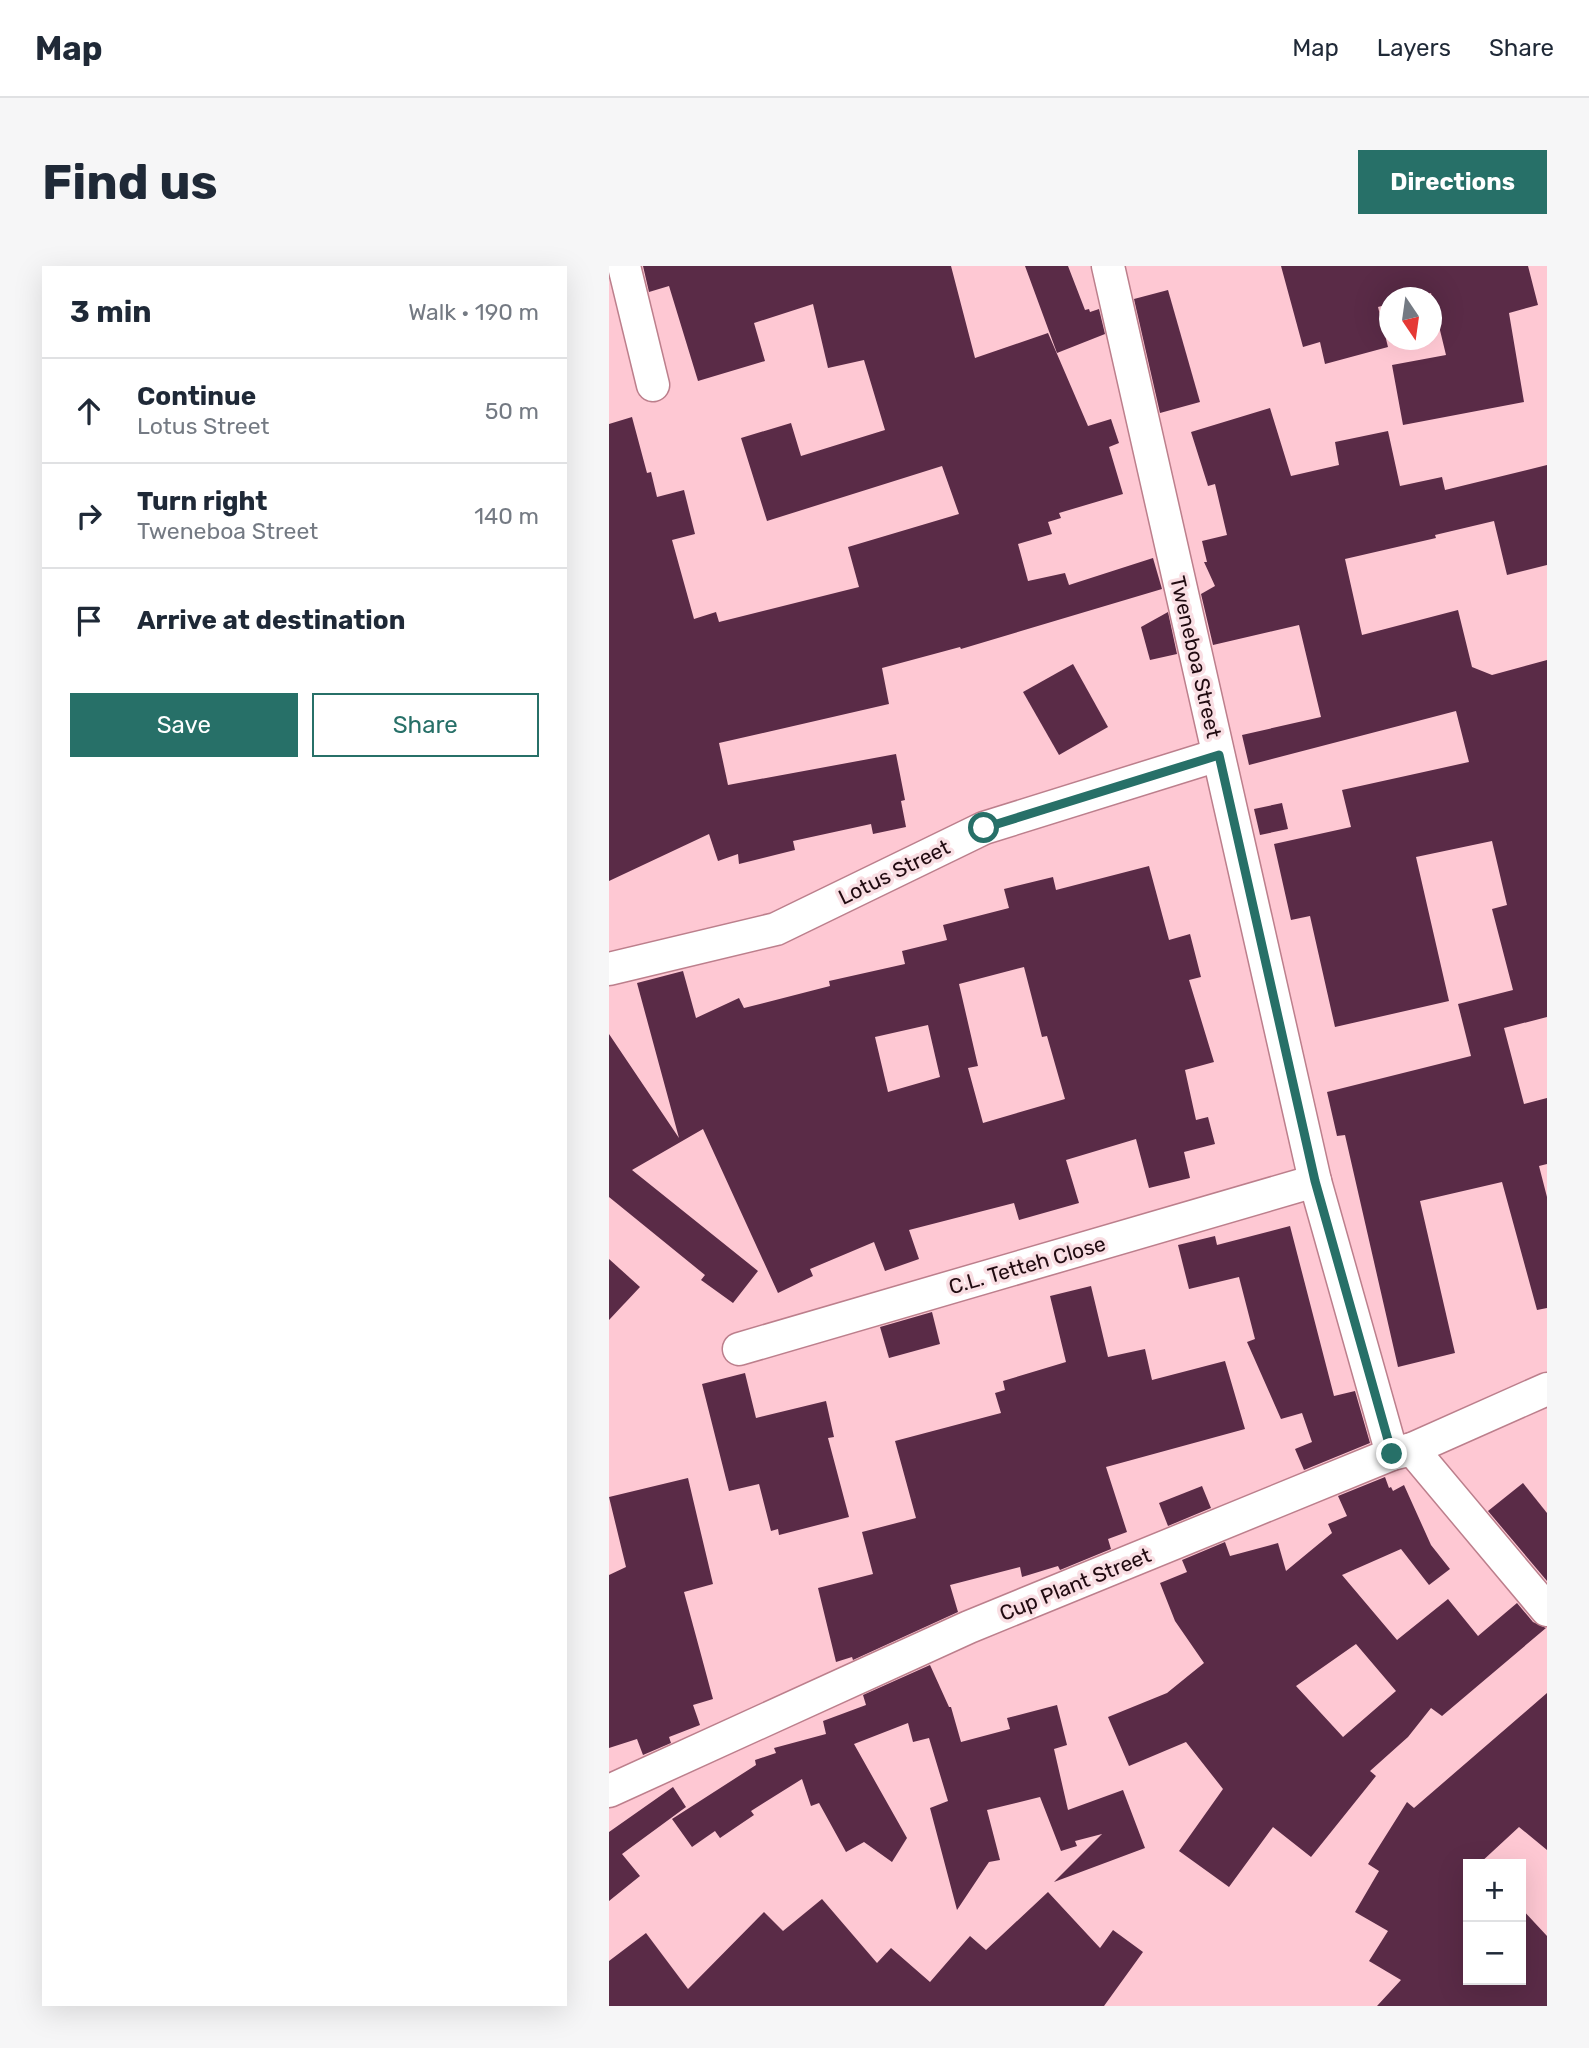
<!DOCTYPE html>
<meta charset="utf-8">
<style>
body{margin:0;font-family:Rubik,sans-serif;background:#f6f6f7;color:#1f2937}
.controls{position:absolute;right:21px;bottom:21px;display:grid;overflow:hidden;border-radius:0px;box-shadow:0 7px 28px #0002}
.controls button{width:63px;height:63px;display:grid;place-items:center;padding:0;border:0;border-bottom:2px solid #e0e1e3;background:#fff;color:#1f2937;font:35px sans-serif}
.compass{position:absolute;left:770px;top:21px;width:63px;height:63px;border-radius:50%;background:#fff;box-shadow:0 7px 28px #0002;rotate:167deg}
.stop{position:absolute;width:21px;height:21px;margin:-16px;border:5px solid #277068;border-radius:50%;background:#fff}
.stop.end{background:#277068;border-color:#fff;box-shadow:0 2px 7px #0008}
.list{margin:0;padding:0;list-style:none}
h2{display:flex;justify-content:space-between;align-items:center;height:91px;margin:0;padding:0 28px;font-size:30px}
h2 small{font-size:23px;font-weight:400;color:#747a83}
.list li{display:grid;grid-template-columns:46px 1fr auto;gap:21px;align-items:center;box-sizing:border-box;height:105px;padding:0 28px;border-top:2px solid #e0e1e3}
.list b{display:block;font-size:26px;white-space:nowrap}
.list p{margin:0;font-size:23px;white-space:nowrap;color:#747a83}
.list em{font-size:23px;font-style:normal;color:#747a83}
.actions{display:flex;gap:14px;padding:21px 28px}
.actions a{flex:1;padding:16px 0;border:2px solid #277068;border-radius:0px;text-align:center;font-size:24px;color:#277068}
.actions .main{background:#277068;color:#fff}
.icon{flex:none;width:38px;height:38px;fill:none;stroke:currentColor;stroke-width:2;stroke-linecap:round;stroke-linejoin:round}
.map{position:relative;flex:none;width:938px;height:1740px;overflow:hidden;border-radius:0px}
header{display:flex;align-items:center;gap:42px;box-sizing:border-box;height:98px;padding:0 35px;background:#fff;border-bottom:2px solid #e0e1e3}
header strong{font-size:33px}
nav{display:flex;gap:38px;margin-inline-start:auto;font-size:24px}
.intro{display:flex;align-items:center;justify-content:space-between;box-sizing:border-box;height:168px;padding:0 42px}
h1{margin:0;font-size:49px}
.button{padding:18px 32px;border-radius:0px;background:#277068;color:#fff;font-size:24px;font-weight:700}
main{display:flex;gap:42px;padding:0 42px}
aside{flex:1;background:#fff;border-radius:0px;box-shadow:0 7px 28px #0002}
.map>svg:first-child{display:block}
.building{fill:#5a2b47;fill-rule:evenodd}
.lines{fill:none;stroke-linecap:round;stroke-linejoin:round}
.street-casing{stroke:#bc7f8c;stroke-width:35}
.street{stroke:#fff;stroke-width:32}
.route{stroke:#277068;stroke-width:9}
.labels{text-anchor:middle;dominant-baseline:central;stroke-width:7;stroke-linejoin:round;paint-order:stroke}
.street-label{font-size:21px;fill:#210b11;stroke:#f9dee3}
</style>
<header>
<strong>Map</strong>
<nav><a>Map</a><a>Layers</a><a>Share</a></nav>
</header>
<div class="intro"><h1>Find us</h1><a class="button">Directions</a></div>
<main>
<aside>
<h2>3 min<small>Walk · 190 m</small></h2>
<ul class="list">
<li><svg class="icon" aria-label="ahead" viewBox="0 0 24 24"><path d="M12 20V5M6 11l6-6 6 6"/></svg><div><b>Continue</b><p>Lotus Street</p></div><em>50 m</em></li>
<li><svg class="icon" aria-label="right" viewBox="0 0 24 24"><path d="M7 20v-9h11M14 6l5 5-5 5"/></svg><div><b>Turn right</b><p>Tweneboa Street</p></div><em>140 m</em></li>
<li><svg class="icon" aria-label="arrive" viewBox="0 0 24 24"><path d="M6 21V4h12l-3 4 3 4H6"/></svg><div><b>Arrive at destination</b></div></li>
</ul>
<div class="actions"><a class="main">Save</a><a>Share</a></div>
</aside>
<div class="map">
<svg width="938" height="1740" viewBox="0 0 938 1740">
<rect width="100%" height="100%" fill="#fec8d3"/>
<g class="building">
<polygon points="34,0 342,0 366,92 439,67 479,160 502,153 510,177 500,181 514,228 450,247 452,252 439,256 443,268 409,278 419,315 456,307 460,319 544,292 553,323 352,383 351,381 273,402 280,438 110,477 119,519 287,488 296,534 292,535 297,561 264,568 262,558 184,575 186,584 130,598 129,588 109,595 100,568 0,615 0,158 23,151 38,207 42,206 48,231 75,224 86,268 63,274 85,353 107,346 110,356 250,321 239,281 350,248 333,200 158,255 132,172 182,157 192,190 276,164 255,94 219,102 204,38 145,57 156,95 89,115 60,20 40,26"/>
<polygon points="416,0 459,0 476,44 480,43 481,46 490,43 496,68 448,87"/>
<polygon points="672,0 919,0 929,39 900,47 915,136 794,159 783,99 837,89 822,27 805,32 780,32 780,38 769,41 779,81 716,98 711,76 694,81"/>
<polygon points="559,24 591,136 551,147 525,33"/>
<polygon points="661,142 682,210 730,199 726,176 779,165 791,220 833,211 836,224 938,199 938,299 898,309 885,255 826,269 827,272 736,293 753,369 849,344 863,401 883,409 938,394 938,751 895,762 915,838 938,832 938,898 930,900 938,931 938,1042 928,1044 893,916 811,935 846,1087 789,1101 736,869 728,870 718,826 862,790 849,738 904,724 883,643 898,639 883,575 807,591 840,735 726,761 701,650 682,654 665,578 742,561 733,524 860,496 847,445 640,499 633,469 712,451 690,359 604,379 592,328 606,320 595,296 598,296 593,275 618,269 606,218 599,220 582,166"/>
<polygon points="559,346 568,388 541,394 532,361"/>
<polygon points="464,398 499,461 450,489 414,426"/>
<polygon points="673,537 679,563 651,569 645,543"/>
<path d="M540,600L560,674L581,668L592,711L580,714L605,796L576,804L587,854L599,851L606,878L575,886L581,912L540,922L527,873L457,894L470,937L410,954L405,937L300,964L310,993L276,1005L265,976L201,1003L204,1010L169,1027L94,863L23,904L149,1005L124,1037L92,1014L96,1009L0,931V768L70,872L28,717L74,705L87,752L130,732L135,742L221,720L220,715L296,698L293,685L338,674L334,659L400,642L395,623L444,611L447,624ZM415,701L433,771L438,770L456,833L374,857L359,802L369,800L350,718ZM319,759L331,811L279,826L266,771Z"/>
<polygon points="681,960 725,1130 746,1125 761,1177 695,1204 686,1183 703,1176 693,1147 672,1153 638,1076 646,1073 630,1011 580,1023 569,979 606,970 608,979"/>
<polygon points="0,993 31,1021 0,1054"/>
<polygon points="482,1020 499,1091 536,1083 543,1114 616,1095 636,1163 497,1201 518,1266 499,1273 502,1283 451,1304 449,1300 413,1311 411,1301 341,1319 349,1346 244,1394 243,1391 227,1396 209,1322 264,1308 253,1266 307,1252 286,1175 392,1147 386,1127 396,1124 394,1115 457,1096 441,1030"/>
<polygon points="323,1046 331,1078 280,1092 271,1061"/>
<polygon points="136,1107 147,1152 217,1135 225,1171 219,1172 240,1251 170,1269 169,1263 162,1265 150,1218 120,1225 93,1118"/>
<path d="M776,1211L780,1222L782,1221L784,1225L795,1219L822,1279L841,1303L820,1319L792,1283L733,1309L788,1374L839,1333L869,1370L908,1337L924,1356L937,1362L833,1450L822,1442L799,1471L761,1505L767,1510L702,1591L664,1561L620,1621L570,1585L614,1523L577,1476L520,1500L499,1451L558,1427L595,1397L566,1355L551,1317L578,1306L573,1294L616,1276L621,1290L669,1277L677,1305L723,1267L719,1258L738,1250L729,1230ZM747,1378L787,1425L734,1471L687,1420Z"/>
<polygon points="79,1212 104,1318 75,1326 104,1433 84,1439 91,1459 60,1471 62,1477 34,1489 28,1473 0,1482 0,1309 17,1301 0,1231"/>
<polygon points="914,1217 938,1247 938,1315 879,1245"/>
<polygon points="593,1220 602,1242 559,1260 550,1237"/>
<polygon points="321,1399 340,1441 342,1441 352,1476 401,1463 398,1452 448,1439 458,1479 445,1483 459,1544 514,1524 536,1582 445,1616 493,1568 466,1575 468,1580 452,1585 431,1531 378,1544 391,1594 380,1596 348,1644 321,1542 339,1535 320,1472 304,1476 299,1457 245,1478 298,1572 283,1596 255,1576 237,1586 210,1537 202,1540 193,1513 142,1545 145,1549 111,1572 106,1565 83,1581 63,1553 147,1499 146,1494 167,1487 165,1482 217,1468 214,1455 257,1439 254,1429"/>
<polygon points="938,1427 938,1584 910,1561 870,1598 859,1598 859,1714 912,1714 912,1642 938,1670 938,1740 768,1740 792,1714 760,1695 779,1665 746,1646 770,1605 759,1598 798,1536 805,1542"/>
<polygon points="64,1521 77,1541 13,1588 31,1610 0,1635 0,1566"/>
<polygon points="439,1626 491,1682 504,1664 534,1686 495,1740 0,1740 0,1695 37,1667 79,1723 155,1646 174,1665 213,1633 268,1697 282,1682 321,1716 361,1670 377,1684"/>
</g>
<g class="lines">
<g class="street-casing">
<g id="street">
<polyline points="15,0 44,119"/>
<polyline points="499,0 706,915 783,1188"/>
<polyline points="0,703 167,663 375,562 609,489"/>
<polyline points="130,1083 706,915"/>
<polyline points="803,1183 938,1344"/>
<polyline points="0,1525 360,1361 783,1188 803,1183 938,1123"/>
</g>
</g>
<use href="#street" class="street"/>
</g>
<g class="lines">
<polyline class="route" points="375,562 610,489 706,915 783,1188"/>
</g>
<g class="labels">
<g class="street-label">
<text transform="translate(587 391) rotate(77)">Tweneboa Street</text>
<text transform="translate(285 606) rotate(-26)">Lotus Street</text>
<text transform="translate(418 999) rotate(-16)">C.L. Tetteh Close</text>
<text transform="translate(466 1318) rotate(-22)">Cup Plant Street</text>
</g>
</g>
</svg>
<div class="controls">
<button>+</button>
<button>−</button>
</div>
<svg class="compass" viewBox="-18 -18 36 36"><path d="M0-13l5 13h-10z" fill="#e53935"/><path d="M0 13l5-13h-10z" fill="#747a83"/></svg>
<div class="stop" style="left:375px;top:562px"></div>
<div class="stop end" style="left:783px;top:1188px"></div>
</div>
</main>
